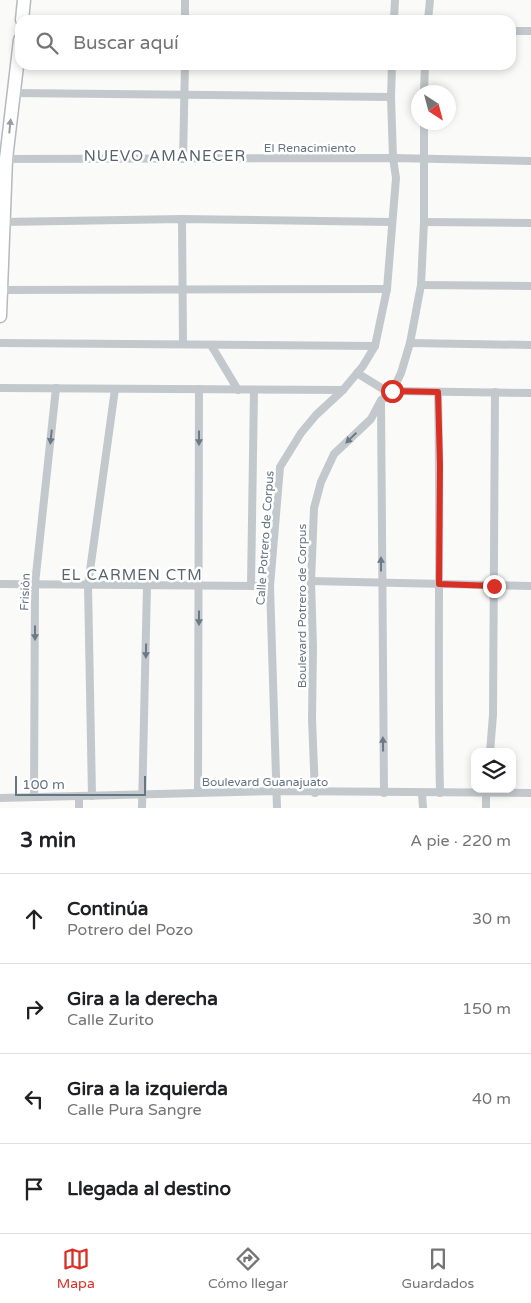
<!DOCTYPE html>
<html lang="es">
<meta charset="utf-8">
<style>
body{margin:0;font-family:"Varela Round",sans-serif;background:#f6f6f6;color:#202124}
.controls{position:absolute;right:15px;bottom:15px;display:grid;overflow:hidden;border-radius:10px;box-shadow:0 2px 8px #0003}
.controls button{width:45px;height:45px;display:grid;place-items:center;padding:0;border:0;border-bottom:1px solid #e0e0e0;background:#fff;color:#202124;font:25px sans-serif}
.compass{position:absolute;left:411px;top:85px;width:45px;height:45px;border-radius:50%;background:#fff;box-shadow:0 2px 8px #0003;rotate:144deg}
.scale{position:absolute;left:15px;bottom:12px;width:131px;box-sizing:border-box;padding-left:5px;border:2px solid #657683;border-top:0;font-size:14px;line-height:18px;white-space:nowrap;color:#657683;-webkit-text-stroke:4px #fff;paint-order:stroke}
.stop{position:absolute;width:15px;height:15px;margin:-11px;border:4px solid #d93025;border-radius:50%;background:#fff}
.stop.end{background:#d93025;border-color:#fff;box-shadow:0 1px 5px #0008}
.list{margin:0;padding:0;list-style:none}
h2{display:flex;justify-content:space-between;align-items:center;height:65px;margin:0;padding:0 20px;font-size:21px}
h2 small{font-size:16px;font-weight:400;color:#757577}
.list li{display:grid;grid-template-columns:32px 1fr auto;gap:15px;align-items:center;box-sizing:border-box;height:90px;padding:0 20px;border-top:1px solid #e0e0e0}
.list b{display:block;font-size:19px;white-space:nowrap}
.list p{margin:0;font-size:16px;white-space:nowrap;color:#757577}
.list em{font-size:16px;font-style:normal;color:#757577}
.icon{flex:none;width:28px;height:28px;fill:none;stroke:currentColor;stroke-width:2;stroke-linecap:round;stroke-linejoin:round}
.map{position:relative;flex:none;width:531px;height:808px;overflow:hidden}
.search{position:absolute;background:#fff;box-shadow:0 2px 8px #0003;left:15px;right:15px;top:15px;height:55px;display:flex;align-items:center;gap:12px;box-sizing:border-box;padding:0 18px;border-radius:15px;color:#757577;font-size:19px}
.sheet{height:425px;background:#fff}
nav{display:flex;justify-content:space-around;align-items:center;box-sizing:border-box;height:70px;border-top:1px solid #e0e0e0;background:#fff;font-size:14px;color:#757577}
nav a{display:grid;justify-items:center;gap:2px}
nav .on{color:#d93025}
.map>svg:first-child{display:block}
.lines{fill:none;stroke-linecap:round;stroke-linejoin:round}
.primary-casing{stroke:#b5babe;stroke-width:15}
.minor{stroke:#c3c8cc;stroke-width:8}
.primary{stroke:#fff;stroke-width:12}
.oneway{fill:#939fa8}
.oneway2{fill:#6a7a87}
.route{stroke:#d93025;stroke-width:6}
.labels{text-anchor:middle;dominant-baseline:central;stroke-width:5;stroke-linejoin:round;paint-order:stroke}
.street-label{font-size:12px;fill:#657683;stroke:#fff}
.quarter-label{font-size:15px;letter-spacing:1px;fill:#57646e;stroke:#fff}
</style>
<div class="map">
<svg width="531" height="808" viewBox="0 0 531 808">
<rect width="100%" height="100%" fill="#fafaf8"/>
<g class="lines">
<g class="primary-casing">
<g id="primary">
<polyline points="22,20 24,0"/>
<polyline points="0,316 6,159 20,40"/>
</g>
</g>
<g class="minor">
<polyline points="185,20 185,0"/>
<polyline points="394,20 395,0"/>
<polyline points="428,20 430,0"/>
<polyline points="511,31 531,31"/>
<polyline points="424,92 425,65"/>
<polyline points="14,93 391,97"/>
<polyline points="3,159 393,158 531,161"/>
<polyline points="183,159 185,65"/>
<polyline points="182,219 183,344"/>
<polyline points="3,222 182,219 391,222"/>
<polyline points="424,222 531,223"/>
<polyline points="421,285 531,286"/>
<polyline points="2,290 387,289"/>
<polyline points="0,343 375,346"/>
<polyline points="410,343 531,345"/>
<polyline points="211,345 238,390"/>
<polyline points="357,373 391,394"/>
<polyline points="0,388 343,390"/>
<polyline points="392,391 531,393"/>
<path d="M438,392C441,525 437,659 440,793"/>
<polyline points="381,402 384,793"/>
<polyline points="311,581 531,586"/>
<polyline points="0,584 270,586"/>
<polyline points="251,586 254,390"/>
<polyline points="490,752 493,715 495,392"/>
<polyline points="198,793 199,389"/>
<polyline points="315,793 312,719 313,647 311,581 314,508 321,482 334,454 371,419 381,400 391,394 401,373 410,343 421,285 424,222 424,122"/>
<polyline points="422,793 423,808"/>
<polyline points="79,796 79,808"/>
<polyline points="92,796 88,585 115,389"/>
<polyline points="34,797 35,584 56,388"/>
<polyline points="0,798 276,791 531,793"/>
<polyline points="142,808 147,585"/>
<polyline points="277,808 270,586 280,467 301,433 316,415 343,390 363,366 375,346 387,289 396,178 393,158 391,97 392,65"/>
<polyline points="486,808 486,789"/>
</g>
<use href="#primary" class="primary"/>
</g>
<defs><path id="oneway-solid" d="M-6-.8H1V-3.2L6.5 0L1 3.2V.8H-6Z" transform="scale(1.25)"/></defs>
<use class="oneway" href="#oneway-solid" transform="translate(10 126) rotate(-84)"/>
<g class="oneway2">
<use href="#oneway-solid" transform="translate(51 437) rotate(96)"/>
<use href="#oneway-solid" transform="translate(199 438) rotate(90)"/>
<use href="#oneway-solid" transform="translate(351 438) rotate(136)"/>
<use href="#oneway-solid" transform="translate(381 564) rotate(-90)"/>
<use href="#oneway-solid" transform="translate(199 618) rotate(90)"/>
<use href="#oneway-solid" transform="translate(35 633) rotate(90)"/>
<use href="#oneway-solid" transform="translate(146 651) rotate(91)"/>
<use href="#oneway-solid" transform="translate(383 744) rotate(-91)"/>
</g>
<g class="lines">
<polyline class="route" points="392,391 438,392 440,465 439,584 494,586"/>
</g>
<g class="labels">
<g class="street-label">
<text x="310" y="148">El Renacimiento</text>
<text transform="translate(265 538) rotate(-86)">Calle Potrero de Corpus</text>
<text transform="translate(25 592) rotate(-88)">Frisión</text>
<text transform="translate(302 606) rotate(-90)">Boulevard Potrero de Corpus</text>
<text x="265" y="782">Boulevard Guanajuato</text>
</g>
<g class="quarter-label">
<text x="165" y="156">NUEVO AMANECER</text>
<text x="132" y="575">EL CARMEN CTM</text>
</g>
</g>
</svg>
<div class="controls">
<button><svg class="icon" aria-label="layers" viewBox="0 0 24 24"><path d="M12 4l9 5-9 5-9-5zM3 14l9 5 9-5"/></svg></button>
</div>
<svg class="compass" viewBox="-18 -18 36 36"><path d="M0-13l5 13h-10z" fill="#e53935"/><path d="M0 13l5-13h-10z" fill="#757577"/></svg>
<div class="scale">100 m</div>
<div class="stop" style="left:392px;top:391px"></div>
<div class="stop end" style="left:494px;top:586px"></div>
<div class="search"><svg class="icon" aria-label="search" viewBox="0 0 24 24"><circle cx="10" cy="10" r="6"/><path d="M15 15l6 6"/></svg>Buscar aquí</div>
</div>
<section class="sheet">
<h2>3 min<small>A pie · 220 m</small></h2>
<ul class="list">
<li><svg class="icon" aria-label="ahead" viewBox="0 0 24 24"><path d="M12 20V5M6 11l6-6 6 6"/></svg><div><b>Continúa</b><p>Potrero del Pozo</p></div><em>30 m</em></li>
<li><svg class="icon" aria-label="right" viewBox="0 0 24 24"><path d="M7 20v-9h11M14 6l5 5-5 5"/></svg><div><b>Gira a la derecha</b><p>Calle Zurito</p></div><em>150 m</em></li>
<li><svg class="icon" aria-label="left" viewBox="0 0 24 24"><path d="M17 20v-9H6M10 6l-5 5 5 5"/></svg><div><b>Gira a la izquierda</b><p>Calle Pura Sangre</p></div><em>40 m</em></li>
<li><svg class="icon" aria-label="arrive" viewBox="0 0 24 24"><path d="M6 21V4h12l-3 4 3 4H6"/></svg><div><b>Llegada al destino</b></div></li>
</ul>
</section>
<nav>
<a class="on"><svg class="icon" aria-label="map" viewBox="0 0 24 24"><path d="M3 6l6-2 6 2 6-2v14l-6 2-6-2-6 2zM9 4v14M15 6v14"/></svg>Mapa</a>
<a><svg class="icon" aria-label="directions" viewBox="0 0 24 24"><path d="M12 3l9 9-9 9-9-9zM9 14v-3h6M13 9l2 2-2 2"/></svg>Cómo llegar</a>
<a><svg class="icon" aria-label="saved" viewBox="0 0 24 24"><path d="M7 4h10v16l-5-4-5 4z"/></svg>Guardados</a>
</nav>
